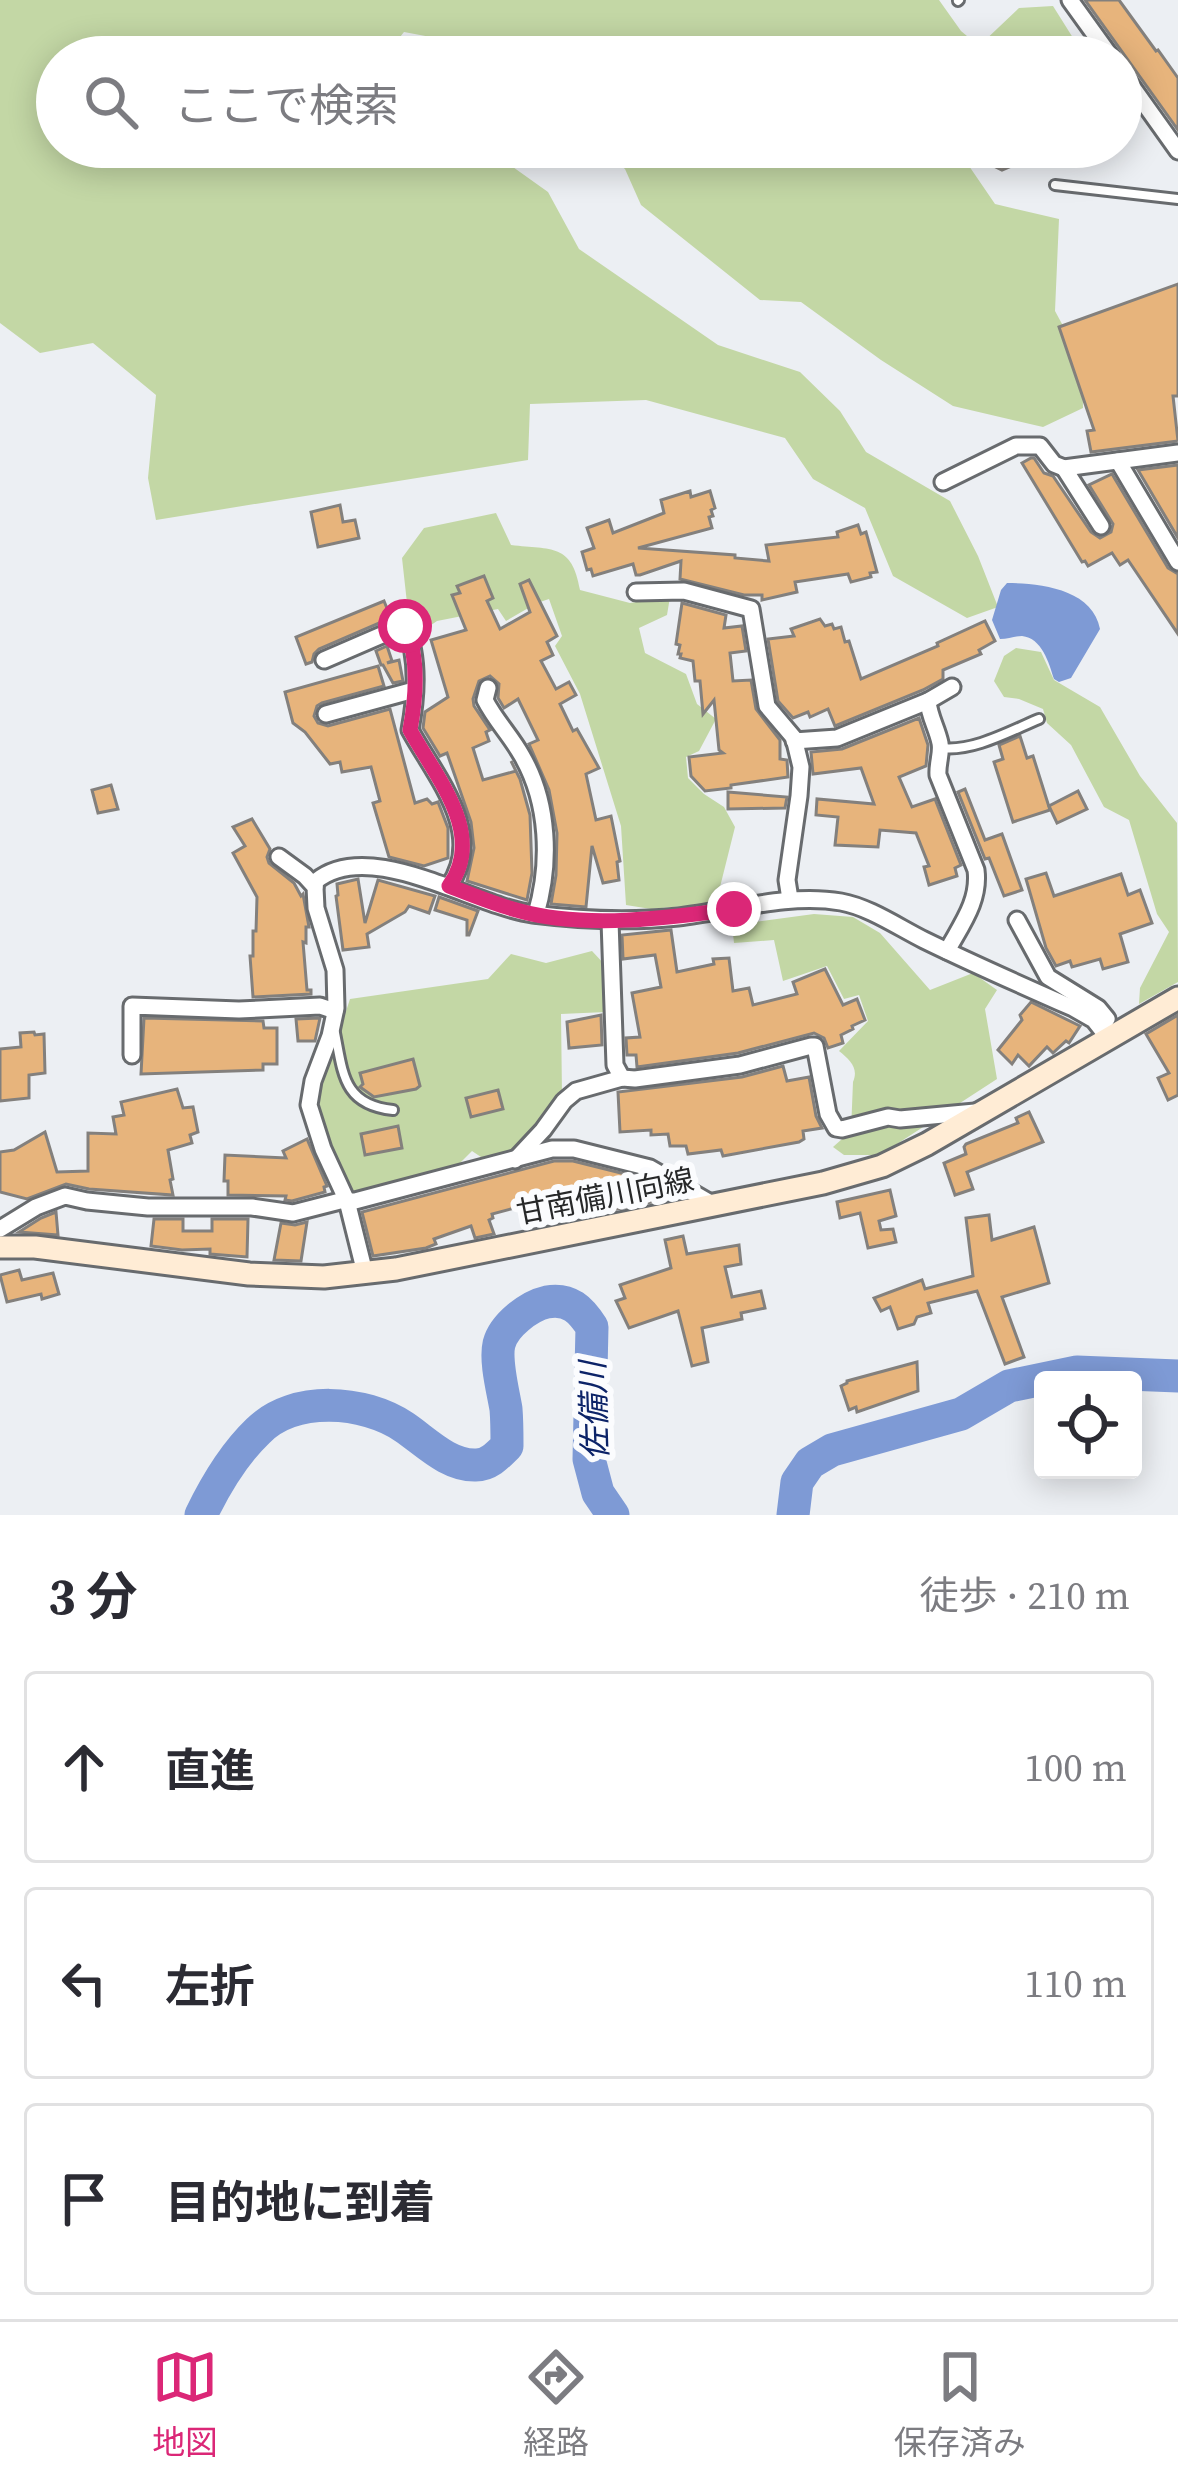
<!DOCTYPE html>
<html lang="ja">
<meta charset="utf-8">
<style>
body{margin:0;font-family:"Source Serif 4","Noto Sans JP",serif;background:#f7f7f7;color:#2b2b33}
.controls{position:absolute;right:36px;bottom:36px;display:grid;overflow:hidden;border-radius:12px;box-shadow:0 6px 30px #0003}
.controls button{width:108px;height:108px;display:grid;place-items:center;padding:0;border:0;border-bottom:3px solid #e1e1e2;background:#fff;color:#2b2b33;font:60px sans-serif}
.stop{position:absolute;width:36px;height:36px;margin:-27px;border:9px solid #db2777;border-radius:50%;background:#fff}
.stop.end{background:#db2777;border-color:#fff;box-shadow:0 3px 12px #0008}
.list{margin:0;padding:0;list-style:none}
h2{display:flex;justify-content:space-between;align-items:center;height:156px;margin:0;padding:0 48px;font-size:51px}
h2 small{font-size:39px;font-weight:400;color:#7c7c81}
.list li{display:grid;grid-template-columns:78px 1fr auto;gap:36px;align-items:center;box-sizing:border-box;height:192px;margin:0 24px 24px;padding:0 24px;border:3px solid #e1e1e2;border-radius:12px}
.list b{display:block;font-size:45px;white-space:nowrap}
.list em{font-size:39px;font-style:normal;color:#7c7c81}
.icon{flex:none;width:66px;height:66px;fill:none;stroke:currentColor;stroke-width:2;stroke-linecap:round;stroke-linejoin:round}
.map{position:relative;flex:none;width:1178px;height:1515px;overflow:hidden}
.search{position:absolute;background:#fff;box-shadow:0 6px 30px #0003;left:36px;right:36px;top:36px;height:132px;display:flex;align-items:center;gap:30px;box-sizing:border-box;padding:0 42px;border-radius:66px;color:#7c7c81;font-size:45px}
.sheet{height:804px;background:#fff}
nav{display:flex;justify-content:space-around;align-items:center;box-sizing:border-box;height:168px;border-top:3px solid #e1e1e2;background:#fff;font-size:33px;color:#7c7c81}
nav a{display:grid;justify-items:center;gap:6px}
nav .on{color:#db2777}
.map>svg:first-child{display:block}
.green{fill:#c3d7a5}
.water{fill:#7e9ad5}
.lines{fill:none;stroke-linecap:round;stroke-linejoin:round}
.river{stroke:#7e9ad5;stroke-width:33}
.building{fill:#e7b47c;stroke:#83807d;stroke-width:3}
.lane-casing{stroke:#686b6e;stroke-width:14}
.street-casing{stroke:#686b6e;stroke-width:21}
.secondary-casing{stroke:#686b6e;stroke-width:27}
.lane{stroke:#fff;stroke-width:8}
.street{stroke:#fff;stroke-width:15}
.secondary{stroke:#ffecd5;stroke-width:21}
.route{stroke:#db2777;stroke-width:15}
.labels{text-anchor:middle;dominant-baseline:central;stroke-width:12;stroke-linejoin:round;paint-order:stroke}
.street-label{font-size:30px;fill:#272829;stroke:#fbfcfe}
.water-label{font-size:33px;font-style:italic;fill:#0c2368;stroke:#fbfcfe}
</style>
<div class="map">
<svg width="1178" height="1515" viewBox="0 0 1178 1515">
<rect width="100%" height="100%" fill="#eceff3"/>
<g class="green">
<polygon points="0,0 939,0 961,31 979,46 1019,8 1053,6 1085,57 461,57 452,41 404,32 384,57 57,57 57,147 485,147 548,192 579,249 718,345 800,372 840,411 866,452 950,501 978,556 998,607 967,618 893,576 865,508 813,479 785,438 646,400 530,404 528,460 156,520 148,478 156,395 93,343 40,353 0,323"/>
<polygon points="597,147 926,147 967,163 995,204 1059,219 1055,311 1082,361 1083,408 1043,427 953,406 881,360 801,302 760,300 641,205 625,169"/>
<path d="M496,513L511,545C552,550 572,543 580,590L630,603L670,597L667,615L639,628L645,653L686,674L697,704L716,719L699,751L686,757L688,778L704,794L724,807L735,827L716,903L651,909L626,905L621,826L580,694L555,646L562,636L549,599L537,603L506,621L498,609L437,621L418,634L407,603L402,558L424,528Z"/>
<polygon points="1016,648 1041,652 1054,680 1100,707 1140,776 1177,823 1178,982 1139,1004 1140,988 1169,932 1157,914 1129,820 1104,807 1071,745 1047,723 1043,709 1019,699 1004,697 994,681 1004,656"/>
<path d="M814,914L853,917L880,933L930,990L973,973L997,990L985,1009L997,1079L880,1155H844L833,1147L851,1131L853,1082C859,1068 850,1060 839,1051L868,1021L859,995L844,999L827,966L783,981L774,940L734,943L732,925Z"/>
<polygon points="592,951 606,966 606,1012 561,1014 562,1095 510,1159 487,1161 472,1151 452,1171 354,1196 321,1124 319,1094 350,999 488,979 511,954 546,963"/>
</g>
<path class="water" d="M1007,583C1040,583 1093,589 1100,629L1071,678L1059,682L1054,679C1049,663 1042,638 1022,636C1015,636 1008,639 1000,639L992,620L1001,590Z"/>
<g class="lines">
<g class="river">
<path d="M201,1515C215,1486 234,1454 258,1431C294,1395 364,1400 404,1427C425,1441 448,1466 476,1465C489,1465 498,1455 507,1446C507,1434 507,1421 506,1409C503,1391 495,1361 499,1344C504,1325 529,1306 547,1302C570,1298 581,1310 592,1327L589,1459L598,1493L613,1515"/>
<polyline points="793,1515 797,1482 810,1463 832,1450 961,1414 1009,1386 1077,1372 1178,1376"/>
</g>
</g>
<g class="building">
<polygon points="1085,0 1119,0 1156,51 1158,50 1178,78 1178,130"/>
<polygon points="978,147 1027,147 1016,164 1002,170 988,163"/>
<polygon points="1178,284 1178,396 1173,396 1178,441 1091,452 1087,431 1094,430 1059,327"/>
<polygon points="1031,458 1034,458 1044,473 1053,476 1091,532 1100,538 1111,532 1113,524 1089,485 1112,474 1168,568 1178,574 1178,634 1128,560 1120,565 1112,553 1088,566 1085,561 1082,562 1022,463"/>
<polygon points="1178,465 1178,538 1138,470"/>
<polygon points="690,491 691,497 710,491 715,508 711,510 713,516 709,517 712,528 638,548 735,555 735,558 769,561 766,545 838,537 837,532 858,525 861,534 866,532 877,572 870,573 871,577 851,582 848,574 795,582 797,592 762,600 762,595 744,595 680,579 681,561 640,575 636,575 633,564 593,576 591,569 587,570 582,552 594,548 587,528 609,520 613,533 664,513 661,500"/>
<polygon points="340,505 343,522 355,520 359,538 318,547 311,512"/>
<polygon points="484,576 493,598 487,601 500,629 530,612 520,584 529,580 557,636 547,642 553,655 541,661 556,689 569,682 576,695 560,704 573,731 577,729 599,768 586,774 596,820 611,816 620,861 617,862 619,880 603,883 592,846 586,907 551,904 556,875 557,833 549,790 529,744 538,740 518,699 504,708 498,698 499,684 490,676 479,681 473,699 474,706 490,730 486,732 489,741 473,748 483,780 516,771 511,761 520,779 530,815 532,873 527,900 467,881 474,848 471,822 447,753 440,756 423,728 425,712 448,697 431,640 466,630 452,595 460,593 457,586"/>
<polygon points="384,601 391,618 319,649 314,654 312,662 306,664 296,637"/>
<polygon points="682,603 726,615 724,628 742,626 746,651 730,653 733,681 751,680 756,709 780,740 780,759 787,760 788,777 731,785 731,788 705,791 691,776 689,757 723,753 719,750 714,700 703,714 700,681 695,681 693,661 680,658 681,654 678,654 680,645 676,644"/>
<polygon points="820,619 825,626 832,624 834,629 841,627 845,642 849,641 861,679 938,646 937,643 985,621 995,641 979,650 981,654 943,670 943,679 923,690 835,726 828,709 810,717 808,712 793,718 778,701 768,639 794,636 791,629"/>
<polygon points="387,646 392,661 387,663 399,660 403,681 393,683 383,665 381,665 376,651"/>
<polygon points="378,666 384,686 322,703 317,706 314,716 318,723 328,726 390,709 415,803 427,799 432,804 438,802 448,828 448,858 424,866 389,857 373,803 380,801 371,767 342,772 340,762 330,764 305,732 293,723 285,692"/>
<polygon points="919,718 928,745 926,766 899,777 912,807 935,799 961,865 955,868 957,876 929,885 924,867 929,866 916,833 880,830 878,847 835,845 838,817 816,815 817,799 874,804 861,768 813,774 811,752 842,749"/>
<polygon points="1020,736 1027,758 1033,756 1050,810 1013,822 994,762 1003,759 999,745"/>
<polygon points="111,785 118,809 98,813 92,790"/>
<polygon points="965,789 985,840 1002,834 1022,890 1004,896 989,858 985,859 958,792"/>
<polygon points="1078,791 1087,809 1057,823 1049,806"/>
<polygon points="728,792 787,797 785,808 728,809"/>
<polygon points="252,819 270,849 267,857 269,863 294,883 301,896 303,894 309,927 306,927 306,943 303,942 307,990 311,990 311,994 253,997 250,956 253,956 253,931 256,931 257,897 233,853 245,846 233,827"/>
<polygon points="1046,873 1054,896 1121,874 1128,895 1140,890 1152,923 1120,934 1128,962 1103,969 1100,959 1072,967 1070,961 1056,966 1046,948 1026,879"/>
<polygon points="358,879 365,923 378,880 435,896 429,913 409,906 405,912 367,934 369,947 343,950 336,896 338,895 337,884"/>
<polygon points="439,897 478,911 469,935 467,935 467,920 435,910"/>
<polygon points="671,930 677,972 714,964 713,959 729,958 733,991 749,988 753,1005 797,994 793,982 825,969 843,1005 857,999 865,1020 852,1026 853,1029 841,1035 843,1043 828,1048 824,1038 814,1033 738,1053 637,1067 636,1055 627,1055 626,1038 640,1037 632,993 661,987 655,955 623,959 622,935"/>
<polygon points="1031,1002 1080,1026 1069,1043 1066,1041 1053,1053 1047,1047 1029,1066 1018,1055 1012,1064 998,1050 1022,1020 1020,1015"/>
<polygon points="601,1015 602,1045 569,1048 567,1022"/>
<polygon points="1178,1015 1178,1095 1168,1100 1158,1078 1169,1073 1146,1034"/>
<polygon points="144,1018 263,1021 264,1028 277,1028 277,1064 263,1064 263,1070 141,1074"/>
<polygon points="320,1018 315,1041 298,1041 296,1019"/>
<polygon points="34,1032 35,1035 44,1034 45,1073 29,1075 29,1098 0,1101 0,1049 21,1047 20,1033"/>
<polygon points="413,1059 420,1086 416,1089 374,1097 360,1087 363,1084 360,1073"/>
<polygon points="783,1066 787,1081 809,1077 816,1116 822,1128 803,1131 804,1139 799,1142 723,1156 721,1150 688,1154 686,1146 670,1146 668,1134 651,1135 651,1130 620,1132 618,1092 742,1077"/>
<polygon points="177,1089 183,1108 193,1107 198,1132 190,1135 192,1143 168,1150 173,1179 170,1180 173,1195 89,1189 66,1184 27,1199 0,1192 0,1152 14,1150 45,1132 57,1172 88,1171 88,1133 116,1134 113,1117 124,1115 121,1102"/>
<polygon points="498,1090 503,1109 471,1117 466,1098"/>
<polygon points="1029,1112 1043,1142 967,1172 973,1189 955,1195 944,1163 966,1154 964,1147 966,1144 1018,1123 1016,1118"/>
<polygon points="398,1126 402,1148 365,1155 361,1134"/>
<polygon points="307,1139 327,1186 324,1187 325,1192 292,1201 285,1200 286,1196 228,1195 228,1181 224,1181 225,1155 286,1158 283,1151"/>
<polygon points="554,1161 573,1161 645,1179 672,1198 612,1210 611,1204 606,1204 605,1191 564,1193 566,1202 549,1206 550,1209 531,1213 530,1204 492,1214 493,1218 489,1220 494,1234 475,1238 471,1226 434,1239 436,1244 426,1248 373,1256 362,1212"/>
<polygon points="890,1190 896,1216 879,1221 881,1230 893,1229 896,1242 868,1248 860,1213 840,1218 837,1202"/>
<polygon points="56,1212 58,1235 19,1232 41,1218"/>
<polygon points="989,1215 992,1240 1034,1227 1049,1283 1002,1297 1024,1357 1005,1364 977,1291 928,1303 931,1313 917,1317 914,1324 898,1329 890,1307 881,1311 874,1298 922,1280 925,1289 973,1276 966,1218"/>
<polygon points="154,1219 183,1219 183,1231 212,1231 212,1219 248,1219 247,1257 210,1254 210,1249 182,1250 151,1246"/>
<polygon points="307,1222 301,1261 274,1260 281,1223 295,1225"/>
<polygon points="683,1236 687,1254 739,1245 741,1264 725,1267 732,1297 761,1291 765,1308 741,1313 742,1319 702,1328 708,1362 692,1366 678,1311 629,1328 616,1301 625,1298 620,1285 671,1268 665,1240"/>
<polygon points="19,1270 22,1280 53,1273 59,1294 42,1299 41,1294 7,1302 0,1275"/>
<polygon points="917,1362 918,1391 857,1412 856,1407 849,1410 841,1386 847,1383 847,1381"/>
</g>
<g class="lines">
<g class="lane-casing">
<g id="lane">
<polyline points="958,1 959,0"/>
<polyline points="1055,185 1178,199"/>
<path d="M941,748C973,752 1010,731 1039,719"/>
<path d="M335,1033C343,1073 343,1105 393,1110"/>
</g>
</g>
<g class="street-casing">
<g id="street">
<polyline points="1070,0 1111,57"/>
<polyline points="1121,71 1178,151"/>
<polyline points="1118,461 1178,562"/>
<polyline points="1064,468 1101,526"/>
<polyline points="943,482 1016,446 1040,446 1054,464 1064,468 1178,453"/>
<polyline points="636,592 684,591 751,609 767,706 794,738 801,767 799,796 787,880 790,899"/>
<path d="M324,660L405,625C419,656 416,698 410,730C435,776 486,833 449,886"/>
<path d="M488,688L485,700C495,720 511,736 522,756C549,803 551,863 536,914"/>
<path d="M928,701C929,716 937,728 940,743C942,753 937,764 938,775L976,870C980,901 961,925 947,951"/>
<polyline points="326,714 414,690"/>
<polyline points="794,741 837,738 928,701 952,687"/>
<polyline points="279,857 305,876 315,887 316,908 335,970 336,1008 330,1036 313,1081 309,1105 323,1149 347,1201 365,1273"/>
<path d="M315,887L316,881C370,837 473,906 533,914C581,920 630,922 678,917C731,911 788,893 841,902C869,907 898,927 924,940C973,964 1023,986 1073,1008L1094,1020L1109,1039"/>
<polyline points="1017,920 1048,977 1098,1008 1107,1019 1101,1027"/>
<polyline points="610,921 615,1065 622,1078"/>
<polyline points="132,1055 132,1006 239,1010 320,1006 335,1011"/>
<polyline points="515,1160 543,1130 564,1101 576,1091 622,1078 635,1079 740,1065 811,1046 815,1046 828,1114 836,1128 842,1129 888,1117 900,1119 975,1112"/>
<polyline points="0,1229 36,1207 65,1196 87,1201 148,1207 252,1207 293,1213 340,1201 355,1201 552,1149 574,1149 650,1168 714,1205"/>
</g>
</g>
<g class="secondary-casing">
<polyline id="secondary" points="0,1247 35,1247 249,1274 324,1277 396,1269 823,1183 882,1166 927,1144 1178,998"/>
</g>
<use href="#lane" class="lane"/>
<use href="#street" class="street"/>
<use href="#secondary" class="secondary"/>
</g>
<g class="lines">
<path class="route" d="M405,626C419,656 416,698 410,730C435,776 487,834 449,886C472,895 496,905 520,911C584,929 669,918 734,909"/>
</g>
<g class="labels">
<g class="street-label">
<text transform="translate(605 1196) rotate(-11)">甘南備川向線</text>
</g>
<g class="water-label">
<text transform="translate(594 1411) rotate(-92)">佐備川</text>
</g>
</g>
</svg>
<div class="controls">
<button><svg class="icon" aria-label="locate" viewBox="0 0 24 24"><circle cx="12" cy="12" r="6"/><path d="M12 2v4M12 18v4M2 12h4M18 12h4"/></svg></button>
</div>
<div class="stop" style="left:405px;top:626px"></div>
<div class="stop end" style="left:734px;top:909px"></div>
<div class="search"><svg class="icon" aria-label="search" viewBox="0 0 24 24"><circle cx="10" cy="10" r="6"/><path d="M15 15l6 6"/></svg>ここで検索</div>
</div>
<section class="sheet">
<h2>3 分<small>徒歩 · 210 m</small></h2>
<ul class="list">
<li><svg class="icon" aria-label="ahead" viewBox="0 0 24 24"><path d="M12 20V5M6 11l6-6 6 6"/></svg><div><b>直進</b></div><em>100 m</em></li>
<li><svg class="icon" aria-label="left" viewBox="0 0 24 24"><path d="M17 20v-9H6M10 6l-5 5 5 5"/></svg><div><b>左折</b></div><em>110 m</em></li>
<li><svg class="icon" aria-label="arrive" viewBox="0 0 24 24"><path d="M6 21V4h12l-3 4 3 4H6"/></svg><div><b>目的地に到着</b></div></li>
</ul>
</section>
<nav>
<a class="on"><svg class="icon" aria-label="map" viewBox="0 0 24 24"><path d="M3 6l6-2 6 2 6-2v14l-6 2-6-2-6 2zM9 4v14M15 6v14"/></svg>地図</a>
<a><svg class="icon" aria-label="directions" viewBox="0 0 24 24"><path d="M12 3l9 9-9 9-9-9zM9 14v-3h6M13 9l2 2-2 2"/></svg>経路</a>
<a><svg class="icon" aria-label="saved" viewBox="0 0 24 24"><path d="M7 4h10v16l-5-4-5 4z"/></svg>保存済み</a>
</nav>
